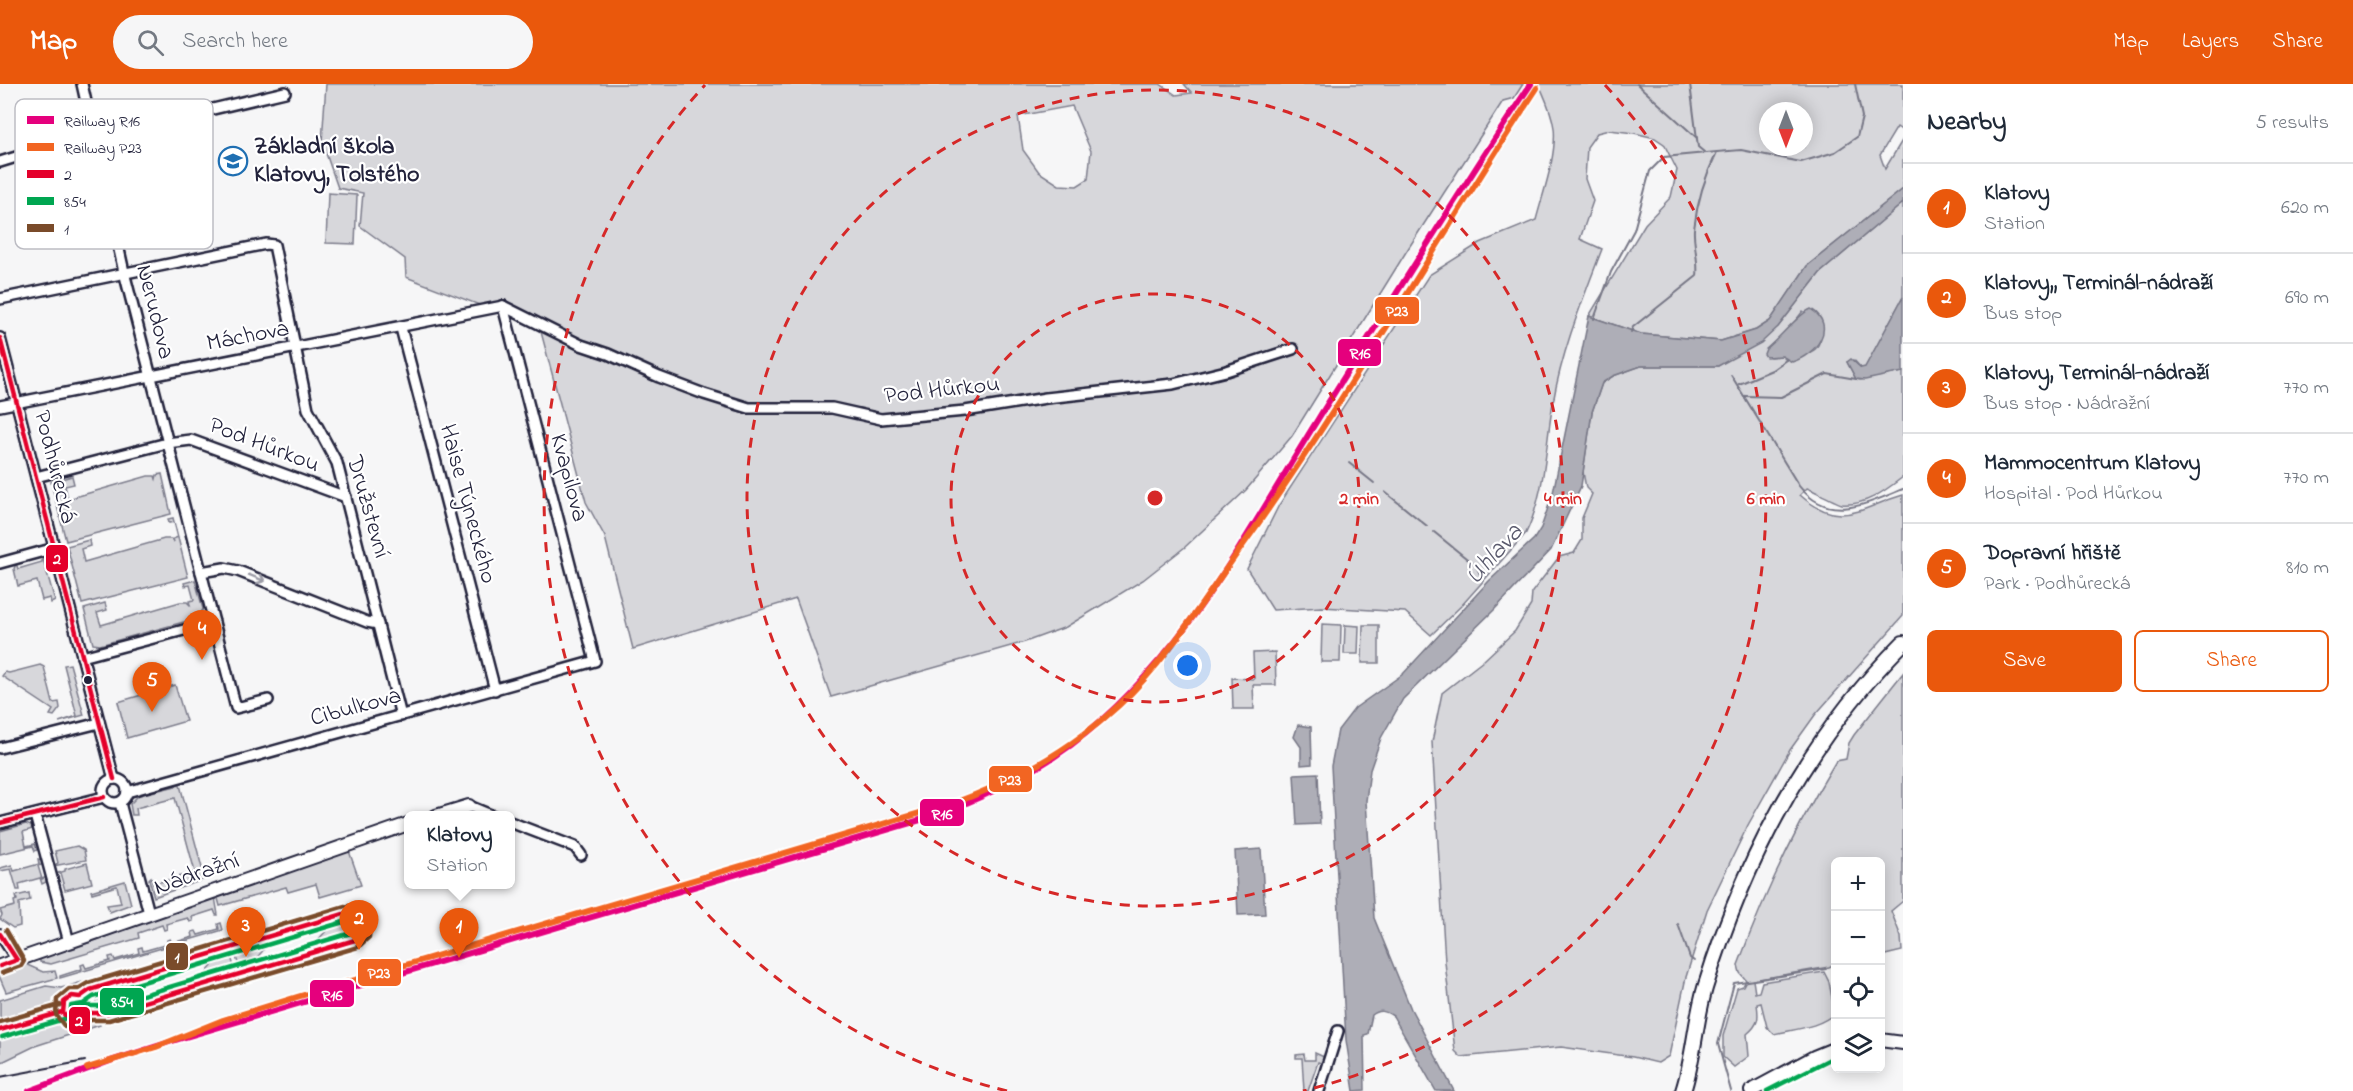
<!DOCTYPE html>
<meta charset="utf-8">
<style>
body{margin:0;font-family:"Indie Flower",sans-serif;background:#f6f6f7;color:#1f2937}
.controls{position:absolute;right:18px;bottom:18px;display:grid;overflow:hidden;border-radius:9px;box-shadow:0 3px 15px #0003}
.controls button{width:54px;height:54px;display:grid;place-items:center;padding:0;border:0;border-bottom:2px solid #e0e1e3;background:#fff;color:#1f2937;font:30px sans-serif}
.compass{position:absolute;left:1759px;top:18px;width:54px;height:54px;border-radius:50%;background:#fff;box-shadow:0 3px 15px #0003;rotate:180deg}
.you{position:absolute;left:1188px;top:582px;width:21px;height:21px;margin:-15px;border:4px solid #fff;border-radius:50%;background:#1a73e8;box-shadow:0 0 0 9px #1a73e833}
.badge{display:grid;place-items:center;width:39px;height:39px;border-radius:50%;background:#ea580c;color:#fff;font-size:20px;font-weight:700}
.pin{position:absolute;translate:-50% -50px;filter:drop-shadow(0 2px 3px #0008)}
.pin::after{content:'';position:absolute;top:32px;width:21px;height:18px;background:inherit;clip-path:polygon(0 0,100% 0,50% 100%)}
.popup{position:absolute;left:404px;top:727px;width:111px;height:78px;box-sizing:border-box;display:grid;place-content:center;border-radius:9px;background:#fff;filter:drop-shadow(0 2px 4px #0005);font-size:20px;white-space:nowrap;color:#747a83}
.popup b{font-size:22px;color:#1f2937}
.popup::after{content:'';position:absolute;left:50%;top:100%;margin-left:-12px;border:12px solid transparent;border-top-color:#fff}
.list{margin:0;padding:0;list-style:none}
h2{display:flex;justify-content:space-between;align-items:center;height:78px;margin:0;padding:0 24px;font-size:26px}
h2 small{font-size:20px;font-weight:400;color:#747a83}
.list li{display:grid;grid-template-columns:39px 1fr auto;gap:18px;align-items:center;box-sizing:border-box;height:90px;padding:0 24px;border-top:2px solid #e0e1e3}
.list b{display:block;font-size:22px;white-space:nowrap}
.list p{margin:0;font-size:20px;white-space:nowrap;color:#747a83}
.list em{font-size:20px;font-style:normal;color:#747a83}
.actions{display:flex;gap:12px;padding:18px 24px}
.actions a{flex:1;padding:14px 0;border:2px solid #ea580c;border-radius:9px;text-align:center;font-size:21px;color:#ea580c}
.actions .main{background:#ea580c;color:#fff}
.icon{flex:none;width:33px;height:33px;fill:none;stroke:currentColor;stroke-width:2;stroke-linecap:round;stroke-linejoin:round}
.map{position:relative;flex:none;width:1903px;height:1007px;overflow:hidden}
header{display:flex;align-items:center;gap:36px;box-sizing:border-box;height:84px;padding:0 30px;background:#ea580c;color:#fff}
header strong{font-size:28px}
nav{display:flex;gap:33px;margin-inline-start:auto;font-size:21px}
.search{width:420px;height:54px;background:#f6f6f7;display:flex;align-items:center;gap:15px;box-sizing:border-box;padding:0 21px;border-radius:33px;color:#747a83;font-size:22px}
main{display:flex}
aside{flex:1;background:#fff}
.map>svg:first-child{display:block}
.green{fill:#d7d7db;stroke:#7c7c8b;stroke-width:1.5;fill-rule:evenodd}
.water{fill:#aeaeb7;stroke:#767685;stroke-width:1.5}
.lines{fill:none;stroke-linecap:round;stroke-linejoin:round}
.stream{stroke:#767685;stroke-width:2}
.minor-casing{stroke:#22223b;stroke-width:14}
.tertiary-casing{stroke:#22223b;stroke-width:16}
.secondary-casing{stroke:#22223b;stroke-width:18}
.minor{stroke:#fff;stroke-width:9}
.tertiary{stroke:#fff;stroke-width:12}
.secondary{stroke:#fff;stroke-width:14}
.rail{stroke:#22223b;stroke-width:2}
.bus-1-casing{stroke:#fff;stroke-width:9}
.bus-2-casing{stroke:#fff;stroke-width:9}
.bus-3-casing{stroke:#fff;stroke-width:9}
.bus-1{stroke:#e4002b;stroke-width:4.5}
.bus-2{stroke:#00a651;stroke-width:4.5}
.bus-3{stroke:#7a4b2a;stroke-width:4.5}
.rail-1-casing{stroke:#fff;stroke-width:10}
.rail-2-casing{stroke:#fff;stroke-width:10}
.rail-1{stroke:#e5007d;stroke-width:6}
.rail-2{stroke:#f26522;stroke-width:6}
.oneway{stroke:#9c9ca7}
.ring{fill:none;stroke:#d62828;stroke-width:3;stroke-dasharray:10 8}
.bus-dot{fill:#22223b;stroke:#fff;stroke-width:2}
.labels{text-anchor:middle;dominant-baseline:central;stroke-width:4.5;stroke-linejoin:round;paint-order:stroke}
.poi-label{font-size:24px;font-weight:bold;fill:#22223b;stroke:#fff;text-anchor:start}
.street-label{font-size:24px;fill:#22223b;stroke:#fff}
.water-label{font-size:26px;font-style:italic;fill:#5a5a6d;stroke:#fff}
.key{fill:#fff;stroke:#bdbdc4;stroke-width:1.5}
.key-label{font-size:16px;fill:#22223b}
.centre{fill:#d62828;stroke:#fff;stroke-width:3}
.ring-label{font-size:18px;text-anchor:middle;font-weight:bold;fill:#d62828;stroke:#fff;stroke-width:4.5;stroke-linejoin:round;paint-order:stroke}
.line-badge{stroke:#fff;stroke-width:2}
.badge-label{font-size:16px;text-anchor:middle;font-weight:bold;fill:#fff}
</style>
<header>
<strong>Map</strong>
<div class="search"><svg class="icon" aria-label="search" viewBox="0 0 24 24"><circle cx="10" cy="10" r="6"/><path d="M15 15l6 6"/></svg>Search here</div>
<nav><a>Map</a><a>Layers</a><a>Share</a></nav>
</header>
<main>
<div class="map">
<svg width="1903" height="1007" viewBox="0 0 1903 1007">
<rect width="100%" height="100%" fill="#f6f6f7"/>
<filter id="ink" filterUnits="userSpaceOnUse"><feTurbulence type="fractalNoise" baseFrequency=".0167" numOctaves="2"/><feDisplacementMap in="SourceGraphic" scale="12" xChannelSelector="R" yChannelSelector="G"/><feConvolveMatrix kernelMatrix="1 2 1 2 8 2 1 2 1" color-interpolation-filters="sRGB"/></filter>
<g filter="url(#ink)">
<g class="green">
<path d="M326,0H1160L1176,11L1192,9L1184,0H1523L1514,14L1503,17L1406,168L1292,352L1246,406L1185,463L1143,496L1066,543L1025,558L831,613L796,515L633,565L605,453L586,418L540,244L406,193L405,175L360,142L363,109L338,104L322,58ZM1072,22L1091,67L1088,95L1077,102L1059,101L1039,88L1023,66L1018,32Z"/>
<path d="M1539,0H1903V47L1897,43L1880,71L1885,85L1903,55V105L1807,182L1770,237L1756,246L1721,257L1641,250L1589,232L1645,140L1671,113L1677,86L1664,60L1655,54L1634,49L1609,46L1597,49L1587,63L1585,95L1593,117L1580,155L1602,165C1583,215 1562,266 1553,319C1545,363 1546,407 1526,449L1462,521L1431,551L1405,528L1322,523L1273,526L1247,485L1279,421L1429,191L1480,159L1536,136C1543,109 1557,71 1554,44C1552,28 1545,14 1539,0ZM1768,27H1804V63H1768Z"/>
<polygon points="146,48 143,116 140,116 139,135 128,134 127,144 124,146 118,142 101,68 105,55"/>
<polygon points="328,109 357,111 355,160 326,159"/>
<path d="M1903,119V213L1865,284H1861L1854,276L1847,278L1856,295L1860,296L1903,288V393C1886,406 1866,422 1842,420C1837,419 1815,407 1807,404L1800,411C1841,447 1861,423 1903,411V532L1815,631L1790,666L1748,741L1707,826L1686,893L1669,972L1658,979L1633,973L1561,963L1461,973L1455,967L1445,878L1432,658L1442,609L1483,577L1515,547L1531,521L1532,508L1559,473L1574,469L1582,456V434L1592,410L1586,404L1583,388L1592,328L1602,299L1613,292L1641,282H1718L1778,243L1820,189ZM1803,227L1822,242C1821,271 1811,268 1786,276L1782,272L1770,273L1766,266L1789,245Z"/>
<polygon points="162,390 171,430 66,457 51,398 72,392 74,400 65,402 68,415 148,392 155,392 156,395 157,391"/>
<polygon points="173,434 188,493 82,520 67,462 89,456 90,462 81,465 84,478 164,455 171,455 174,458 173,455 178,453 174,438 169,439 168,435"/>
<polygon points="42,471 55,517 51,519 50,514 42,516 37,497 18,502 14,485 16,479 18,485 42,478"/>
<polygon points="195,496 203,525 198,534 100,561 93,560 84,525 105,519 107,526 97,529 101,541 180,518 187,518 190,521 189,517 194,516 190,501 185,502 184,499"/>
<polygon points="1322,540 1341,541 1340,578 1321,578"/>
<polygon points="1345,541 1359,542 1358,570 1344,570"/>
<polygon points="1363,541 1379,541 1379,579 1362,579"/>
<polygon points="1275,568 1276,601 1253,601 1254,625 1233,625 1232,594 1254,595 1253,569"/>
<polygon points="70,580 84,631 59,638 77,632 64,581"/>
<polygon points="40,581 44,583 53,619 59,618 60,624 54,632 50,631 53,626 2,592 5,588 9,589"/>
<path d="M1903,589V817L1891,827L1901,853L1902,867L1881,872L1880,778H1836L1835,880L1829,883L1753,896L1755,909L1759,908L1762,898L1824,888L1829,898L1835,929C1819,944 1795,945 1774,950L1767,943L1761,919L1757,920C1759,934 1759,940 1747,950L1749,972L1734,983L1723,973V952L1737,904L1743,902L1746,896L1740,889L1738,881C1765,808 1795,744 1836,677L1846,675L1849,659L1854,651Z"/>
<polygon points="175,601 186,637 127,654 118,618"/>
<polygon points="180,701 205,795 154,813 149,795 151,793 153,800 195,788 175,714 136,724 137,731 132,731 130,720 139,711"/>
<polygon points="26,740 31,742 32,745 23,748 26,762 35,760 37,766 35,767 33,762 0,770 0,747"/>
<polygon points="77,762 84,766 86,776 53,782 58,779 55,767"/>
<polygon points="349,767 361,801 320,813 316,800 288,808 286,803 220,822 217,811 224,811"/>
<polygon points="38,775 42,776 44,780 38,782 42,795 47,793 46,798 42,800 40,794 19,800 20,806 17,806 11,785 0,787 0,784 12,781 14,787 39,780"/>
<polygon points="87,779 92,799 65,806 60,789 55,790 65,787 65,785"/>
<polygon points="125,797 131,820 110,828 107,821 121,819 117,802 92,809 91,807"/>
<polygon points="29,809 30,816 19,819 20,842 13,844 0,835 2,831 0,826 15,822 14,817 17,816 16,812"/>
<polygon points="215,813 218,831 216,831 214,826 192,833 193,837 190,838 188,834 166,840 167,845 164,846 162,841 138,849 139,854 51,880 40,878 40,874 70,863 72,865 191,822 192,819"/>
<polygon points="351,833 357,836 360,841 356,850 311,863 333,840"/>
<polygon points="221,839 223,846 60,894 60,892 82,885 81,881 84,880 86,884 110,877 109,873 113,872 115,876 139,869 138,864 142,863 143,867 168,860 167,856 170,855 172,859 193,853 192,848 196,847 198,851 219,845 218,840"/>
<polygon points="268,857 269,860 251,880 240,885 234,867"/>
<polygon points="230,868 235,887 200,896 219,874"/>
<polygon points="25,880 43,888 55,887 57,894 6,908 0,894 0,888"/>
<polygon points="138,895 140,899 116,921 101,922 95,917 93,909"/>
<polygon points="86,897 88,903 65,907 52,921 42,928 0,941 0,916 46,902 61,904"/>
<polygon points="98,937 100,941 35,962 0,979 0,951 47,938 60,939 74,943"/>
<polygon points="1315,969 1324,973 1324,980 1318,978 1308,1007 1304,1007 1302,974 1296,974 1296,971 1304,970 1305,976 1315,976"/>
</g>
<g class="water">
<path d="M1903,105V119L1820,189L1778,243L1761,259L1718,282H1641L1613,292L1602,299L1592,328L1581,402L1551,466L1494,526L1403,615L1381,654L1370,686L1366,717L1374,834L1411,925L1454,1007H1436L1393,932C1385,927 1380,925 1372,931L1368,950L1364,951L1365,1006L1354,1007L1346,956L1331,682L1338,646L1355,624L1403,590L1489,497L1534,455L1541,444L1553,409L1589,232L1641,250L1721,257L1756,246L1770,237L1807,182Z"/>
<polygon points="1903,213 1903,288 1865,296 1856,295 1847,278 1851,275 1861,284 1865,283"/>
<path d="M1811,225C1838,242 1816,271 1792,278L1782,272L1766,273L1764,270L1766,265C1779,255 1799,229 1811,225Z"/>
<polygon points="1298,641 1311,643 1312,680 1301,681 1301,663 1294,653"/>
<polygon points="1318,689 1320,740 1297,741 1294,690"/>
<polygon points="1261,765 1265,830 1238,831 1235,767"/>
</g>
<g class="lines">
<g class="stream">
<polyline points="1637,0 1697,54"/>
<polyline points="1690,0 1698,63 1704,68"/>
<polyline points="1594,235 1611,188 1634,146 1650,87 1664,73 1717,68"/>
<path d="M1631,248L1633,243L1697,192C1699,176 1693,160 1694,145C1697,118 1705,92 1717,68L1741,66L1801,78L1835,68L1857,53L1862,33L1855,0"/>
<path d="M1731,291L1799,402C1829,440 1866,420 1903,405"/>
<polyline points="1739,300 1772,286 1786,276"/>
<polyline points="1745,312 1781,313 1827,290 1856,295"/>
<polyline points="1349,379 1374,399"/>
<polyline points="1385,408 1427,442"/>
<polyline points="1434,448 1477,483 1480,490"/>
<polyline points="1678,840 1690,874 1694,877"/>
<polyline points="1731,1007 1718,960 1734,899 1826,885"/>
</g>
<g class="minor-casing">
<g id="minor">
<polyline points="82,0 124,188 236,624 268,616"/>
<polyline points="0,78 94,49 141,42 285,8"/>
<polyline points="0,215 266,160 274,161 308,325 337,379 401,632"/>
<polyline points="503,222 581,261 608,270 659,293 704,310 749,324 832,324 881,335 965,327 1046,314 1173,300 1226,287 1293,265"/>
<polyline points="401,244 495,606"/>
<polyline points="0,254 114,695"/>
<polyline points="0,322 503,222"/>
<polyline points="36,393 167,359 191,356 346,413"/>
<polyline points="0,479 55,464"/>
<polyline points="201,488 224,484 238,487 367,538 378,540"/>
<polyline points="82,573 214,538"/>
<polyline points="0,664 99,639"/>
<circle cx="115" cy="707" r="12"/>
<polyline points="127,708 595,577 503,222"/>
<polyline points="120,719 149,829"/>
<polyline points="469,722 493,732"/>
<polyline points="35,731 69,858"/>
<polyline points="510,738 575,763 581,771"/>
<polyline points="0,739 104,713"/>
<polyline points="0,850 17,876"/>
<polyline points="1319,1007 1338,947"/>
</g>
</g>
<g class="tertiary-casing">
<g id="tertiary">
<polyline points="436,732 469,722"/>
<polyline points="0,882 408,740"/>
<polyline points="1880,956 1903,959"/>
<polyline points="1751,1007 1814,973 1836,964"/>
</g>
</g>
<g class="secondary-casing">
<path id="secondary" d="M1683,1007C1694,974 1695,938 1705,904C1745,774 1807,656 1903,559"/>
</g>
<use href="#minor" class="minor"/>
<use href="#tertiary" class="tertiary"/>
<use href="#secondary" class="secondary"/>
<g class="rail">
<polyline points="73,924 76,926"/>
<polyline points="0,993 85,977"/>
</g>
<g class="bus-1-casing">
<g id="bus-1">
<polyline points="0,254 114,695"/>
<polyline points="0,739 104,713"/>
<polygon points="347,829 357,831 363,839 362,850 355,856 107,929 87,929 79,937 68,936 63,929 64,918 72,912 80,913 90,906"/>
<polyline points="0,850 17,876 0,882"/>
<polyline points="0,946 62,928"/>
</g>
</g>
<g class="bus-2-casing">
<g id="bus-2">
<polygon points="347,837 353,838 355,841 355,846 351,849 106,922 85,922 76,929 71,927 71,922 83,920 93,913"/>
<polyline points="2,953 64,935"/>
<polyline points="1767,1007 1836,972"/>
</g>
</g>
<g class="bus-3-casing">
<g id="bus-3">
<polyline points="345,822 88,899 78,905 69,905 57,915 56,931 65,943 81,944 90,936 109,936 358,863 369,853 370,837 361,825 348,822"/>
<polyline points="2,889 21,882 24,877 6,846"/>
<polyline points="0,938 60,921"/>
</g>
</g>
<use href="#bus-1" class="bus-1"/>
<use href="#bus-2" class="bus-2"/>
<use href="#bus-3" class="bus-3"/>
<g class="rail-1-casing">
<path id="rail-1" d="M29,1007L113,976L179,955L934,732C983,714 1029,692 1071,661C1181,579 1247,449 1318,335C1388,223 1457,110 1531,0"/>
</g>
<g class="rail-2-casing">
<path id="rail-2" d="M87,984L156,963L223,936L297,913L954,719C1015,697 1071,666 1119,621C1166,577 1201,520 1238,468C1345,319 1436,158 1537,4"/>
</g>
<use href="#rail-1" class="rail-1"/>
<use href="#rail-2" class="rail-2"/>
</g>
<defs><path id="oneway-shaft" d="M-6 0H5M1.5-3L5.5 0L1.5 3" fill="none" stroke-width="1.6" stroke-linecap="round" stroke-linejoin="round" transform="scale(1.5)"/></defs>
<use class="oneway" href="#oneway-shaft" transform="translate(257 494) rotate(22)"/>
</g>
<g class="ring">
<circle cx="1155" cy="414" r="204"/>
<circle cx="1155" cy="414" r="408"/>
<path d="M1007 1007A611 611 0 0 1 705 1M1605 1A611 611 0 0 1 1303 1007"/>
</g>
<defs>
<g id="school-ring" transform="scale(1.5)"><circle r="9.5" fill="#fff" stroke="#1f6fb2" stroke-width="1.5"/><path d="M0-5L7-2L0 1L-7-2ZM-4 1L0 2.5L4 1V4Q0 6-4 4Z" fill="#1f6fb2"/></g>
</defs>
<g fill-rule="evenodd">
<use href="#school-ring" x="233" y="77"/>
</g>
<circle class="bus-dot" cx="88" cy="596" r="5"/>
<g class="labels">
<g class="poi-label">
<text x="254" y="63">Základní škola<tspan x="254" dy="28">Klatovy, Tolstého</tspan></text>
</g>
<g class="street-label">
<text transform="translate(154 228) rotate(76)">Nerudova</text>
<text transform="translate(248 253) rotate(-11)">Máchova</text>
<text transform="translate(942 307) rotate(-6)">Pod Hůrkou</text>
<text transform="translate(264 362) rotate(21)">Pod Hůrkou</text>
<text transform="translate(54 383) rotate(76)">Podhůrecká</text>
<text transform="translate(568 394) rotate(75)">Kvapilova</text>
<text transform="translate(467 420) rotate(75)">Haise Týneckého</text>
<text transform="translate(367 423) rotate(74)">Družstevní</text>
<text transform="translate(356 624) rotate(-15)">Cibulkova</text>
<text transform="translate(197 791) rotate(-19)">Nádražní</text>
</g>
<g class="water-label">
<text transform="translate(1495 471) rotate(-48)">Úhlava</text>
</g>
</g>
<rect x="15" y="15" width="198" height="150" rx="9" class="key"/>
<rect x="27" y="32" width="27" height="8" fill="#e5007d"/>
<rect x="27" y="59" width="27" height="8" fill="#f26522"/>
<rect x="27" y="86" width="27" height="8" fill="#e4002b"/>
<rect x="27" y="113" width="27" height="8" fill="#00a651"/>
<rect x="27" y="140" width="27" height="8" fill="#7a4b2a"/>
<g class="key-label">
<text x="64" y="42">Railway R16</text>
<text x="64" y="69">Railway P23</text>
<text x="64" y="96">2</text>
<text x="64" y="123">854</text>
<text x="64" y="150">1</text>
</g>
<circle cx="1155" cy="414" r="9" class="centre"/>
<g class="ring-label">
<text x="1359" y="420">2 min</text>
<text x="1563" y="420">4 min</text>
<text x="1766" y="420">6 min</text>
</g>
<g class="line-badge">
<rect x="1374" y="212" width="46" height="29" rx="6" fill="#f26522"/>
<rect x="1337" y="254" width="45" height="29" rx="6" fill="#e5007d"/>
<rect x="45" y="460" width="24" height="29" rx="6" fill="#e4002b"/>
<rect x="988" y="681" width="45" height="28" rx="6" fill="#f26522"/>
<rect x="919" y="714" width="46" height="29" rx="6" fill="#e5007d"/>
<rect x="165" y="858" width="24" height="29" rx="6" fill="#7a4b2a"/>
<rect x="357" y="874" width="45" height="29" rx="6" fill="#f26522"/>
<rect x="309" y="895" width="46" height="29" rx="6" fill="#e5007d"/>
<rect x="99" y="903" width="46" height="29" rx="6" fill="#00a651"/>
<rect x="68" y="922" width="23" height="29" rx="6" fill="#e4002b"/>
</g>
<g class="badge-label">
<text x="1397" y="232">P23</text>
<text x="1360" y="274">R16</text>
<text x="57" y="480">2</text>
<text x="1010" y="701">P23</text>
<text x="942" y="735">R16</text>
<text x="177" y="878">1</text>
<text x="379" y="894">P23</text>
<text x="332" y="916">R16</text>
<text x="122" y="923">854</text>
<text x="79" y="942">2</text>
</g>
</svg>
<div class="controls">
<button>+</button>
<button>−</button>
<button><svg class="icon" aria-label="locate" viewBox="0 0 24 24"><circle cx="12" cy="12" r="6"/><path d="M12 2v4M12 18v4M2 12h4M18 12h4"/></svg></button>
<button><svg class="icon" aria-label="layers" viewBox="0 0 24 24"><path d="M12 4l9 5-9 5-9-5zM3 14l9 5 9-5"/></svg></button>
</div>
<svg class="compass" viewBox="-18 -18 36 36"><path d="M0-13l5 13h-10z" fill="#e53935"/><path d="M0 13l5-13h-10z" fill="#747a83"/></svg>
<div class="you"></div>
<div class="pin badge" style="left:459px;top:874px">1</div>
<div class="popup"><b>Klatovy</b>Station</div>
<div class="pin badge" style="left:359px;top:866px">2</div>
<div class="pin badge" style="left:246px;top:873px">3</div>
<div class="pin badge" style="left:202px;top:576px">4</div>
<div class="pin badge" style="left:152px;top:628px">5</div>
</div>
<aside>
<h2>Nearby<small>5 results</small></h2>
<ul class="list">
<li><span class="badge">1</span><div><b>Klatovy</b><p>Station</p></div><em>620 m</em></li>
<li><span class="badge">2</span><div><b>Klatovy,, Terminál-nádraží</b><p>Bus stop</p></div><em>690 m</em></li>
<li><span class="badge">3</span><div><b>Klatovy, Terminál-nádraží</b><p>Bus stop · Nádražní</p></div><em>770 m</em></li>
<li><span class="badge">4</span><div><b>Mammocentrum Klatovy</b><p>Hospital · Pod Hůrkou</p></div><em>770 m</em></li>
<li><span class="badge">5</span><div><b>Dopravní hřiště</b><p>Park · Podhůrecká</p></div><em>810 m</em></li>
</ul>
<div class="actions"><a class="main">Save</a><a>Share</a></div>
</aside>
</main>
